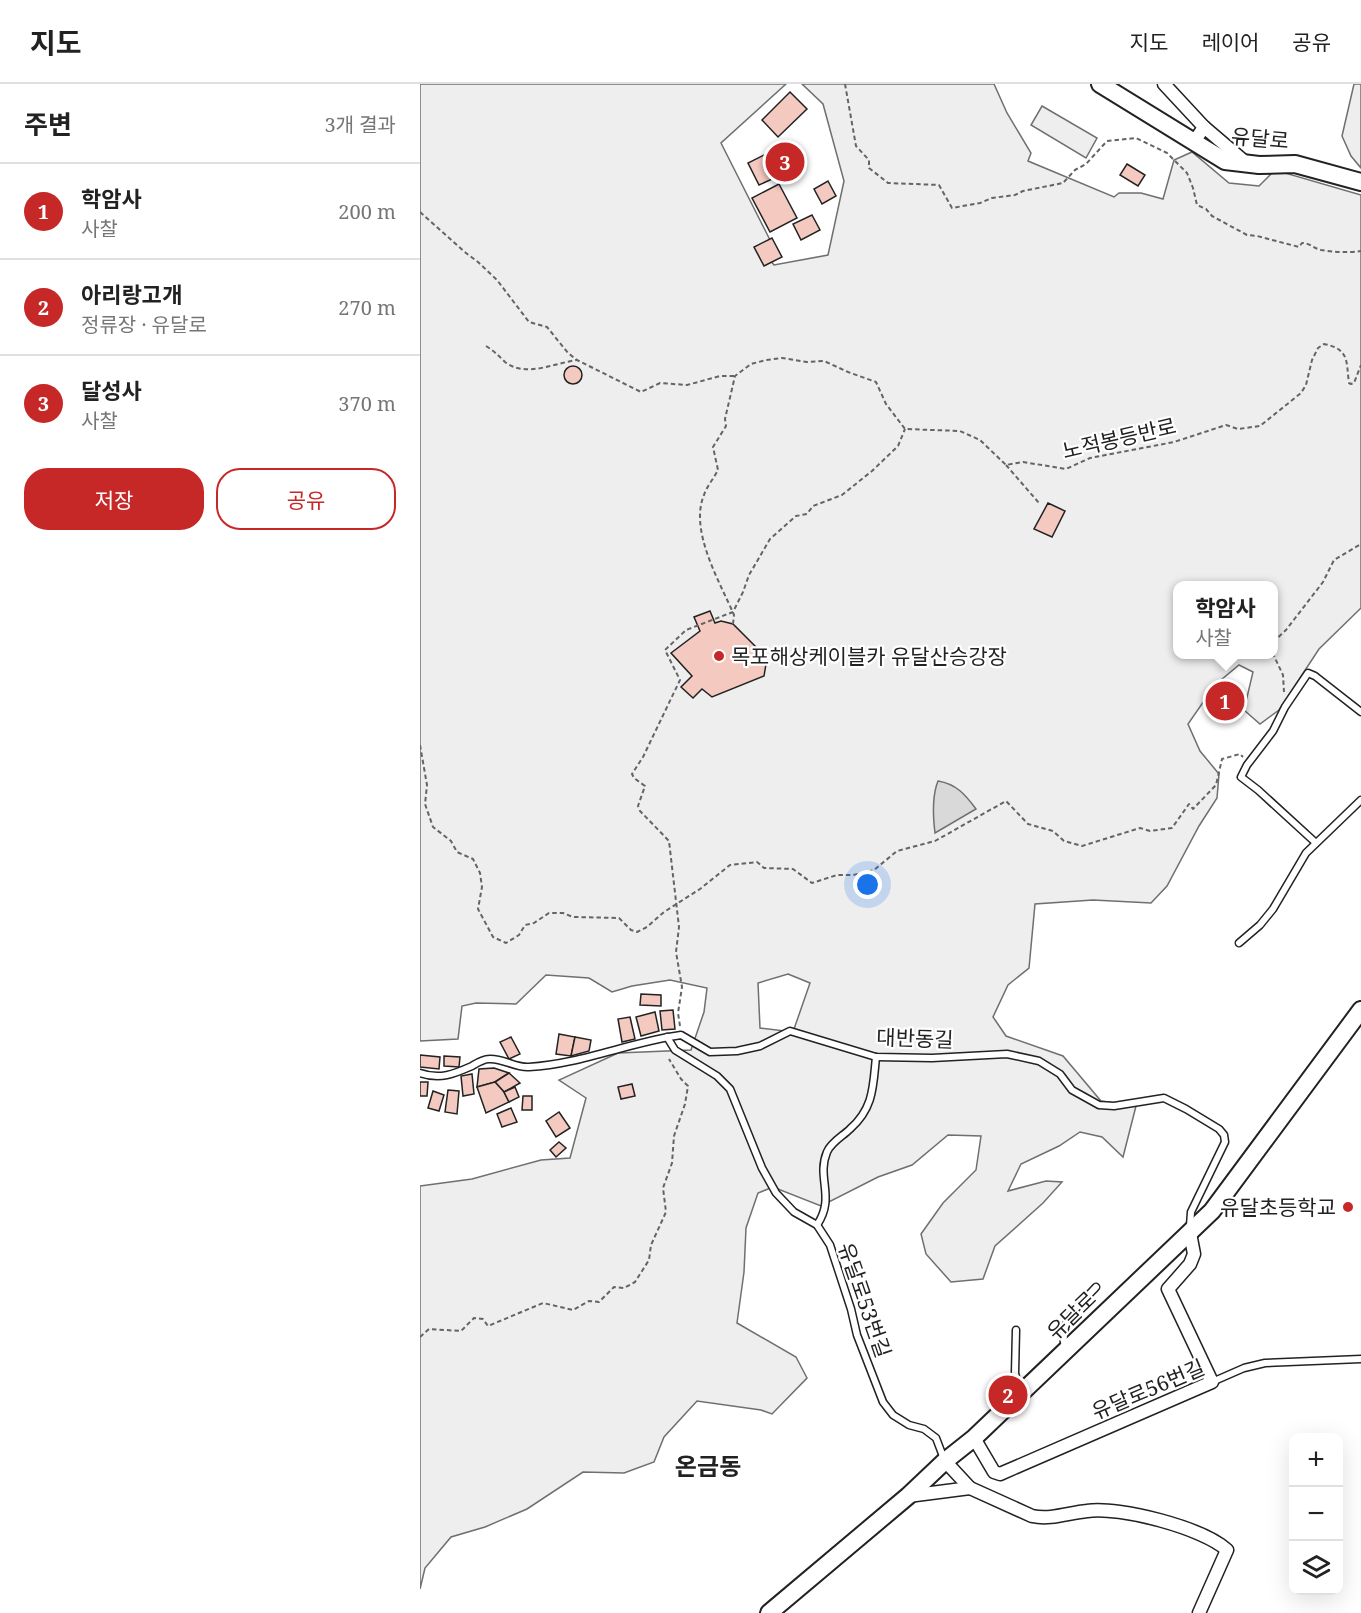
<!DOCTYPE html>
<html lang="ko">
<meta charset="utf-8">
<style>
body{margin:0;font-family:"Noto Serif","Noto Sans KR",serif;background:#f6f6f6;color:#222}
.controls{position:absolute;right:18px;bottom:18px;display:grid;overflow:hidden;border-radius:12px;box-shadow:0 6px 24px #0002}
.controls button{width:54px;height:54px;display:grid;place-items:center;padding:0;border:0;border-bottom:2px solid #e0e0e0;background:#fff;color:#222;font:30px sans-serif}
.you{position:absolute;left:448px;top:801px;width:21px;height:21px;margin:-15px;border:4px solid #fff;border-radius:50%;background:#1a73e8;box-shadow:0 0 0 9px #1a73e833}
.badge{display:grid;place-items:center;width:39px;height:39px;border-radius:50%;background:#c62828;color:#fff;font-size:20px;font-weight:700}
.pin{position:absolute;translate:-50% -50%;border:3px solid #fff;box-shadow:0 2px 6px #0006}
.popup{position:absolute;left:753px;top:497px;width:105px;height:78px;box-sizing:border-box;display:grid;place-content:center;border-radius:12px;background:#fff;filter:drop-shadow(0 2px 4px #0005);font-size:20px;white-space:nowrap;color:#767676}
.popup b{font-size:22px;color:#222}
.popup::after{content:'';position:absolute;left:50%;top:100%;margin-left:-12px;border:12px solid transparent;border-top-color:#fff}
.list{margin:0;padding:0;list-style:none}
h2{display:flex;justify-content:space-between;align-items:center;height:78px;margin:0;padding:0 24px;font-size:26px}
h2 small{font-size:20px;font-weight:400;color:#767676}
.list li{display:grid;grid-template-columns:39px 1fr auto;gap:18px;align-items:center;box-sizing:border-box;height:96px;padding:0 24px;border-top:2px solid #e0e0e0}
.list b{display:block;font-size:22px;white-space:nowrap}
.list p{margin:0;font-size:20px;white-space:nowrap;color:#767676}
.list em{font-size:20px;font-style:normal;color:#767676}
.actions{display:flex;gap:12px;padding:18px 24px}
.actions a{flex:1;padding:14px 0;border:2px solid #c62828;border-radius:24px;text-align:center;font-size:21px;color:#c62828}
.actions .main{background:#c62828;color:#fff}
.icon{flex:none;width:33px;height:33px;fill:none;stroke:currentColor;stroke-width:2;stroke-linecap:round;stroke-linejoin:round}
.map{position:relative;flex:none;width:941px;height:1529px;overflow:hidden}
header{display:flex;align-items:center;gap:36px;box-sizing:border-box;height:84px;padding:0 30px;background:#fff;border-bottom:2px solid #e0e0e0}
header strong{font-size:28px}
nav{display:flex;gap:33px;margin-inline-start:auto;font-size:21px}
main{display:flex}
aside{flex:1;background:#fff}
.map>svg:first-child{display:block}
.green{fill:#eee;stroke:#6f6f6f;stroke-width:1.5;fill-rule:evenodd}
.water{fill:#d9d9d9;stroke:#6f6f6f;stroke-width:1.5}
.building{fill:#f3c9c0;stroke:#222;stroke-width:1.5}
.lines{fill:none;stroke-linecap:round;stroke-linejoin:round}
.lane-casing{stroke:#222;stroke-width:9}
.street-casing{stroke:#222;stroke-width:15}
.secondary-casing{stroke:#222;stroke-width:20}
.path{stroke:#646464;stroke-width:2;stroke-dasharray:4.5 3;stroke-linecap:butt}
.lane{stroke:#fff;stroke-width:6}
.street{stroke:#fff;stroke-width:12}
.secondary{stroke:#fff;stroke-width:16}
.poi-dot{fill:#c62828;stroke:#fff;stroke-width:2}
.labels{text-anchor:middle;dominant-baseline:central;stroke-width:4.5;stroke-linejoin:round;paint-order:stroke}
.street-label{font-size:21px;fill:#222;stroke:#fff}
.poi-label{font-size:21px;fill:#222;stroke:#fff;text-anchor:start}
.quarter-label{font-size:24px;font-weight:bold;fill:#222;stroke:#fff}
</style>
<header>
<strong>지도</strong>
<nav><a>지도</a><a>레이어</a><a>공유</a></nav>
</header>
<main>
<aside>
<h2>주변<small>3개 결과</small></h2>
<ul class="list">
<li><span class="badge">1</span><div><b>학암사</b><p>사찰</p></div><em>200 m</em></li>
<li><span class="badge">2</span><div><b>아리랑고개</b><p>정류장 · 유달로</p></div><em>270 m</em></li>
<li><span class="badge">3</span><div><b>달성사</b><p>사찰</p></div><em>370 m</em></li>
</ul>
<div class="actions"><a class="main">저장</a><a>공유</a></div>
</aside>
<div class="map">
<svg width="941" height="1529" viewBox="0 0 941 1529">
<rect width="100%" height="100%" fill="#fff"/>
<g class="green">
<path d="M0,0H366L301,59L350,156L346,171L354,181L408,171L424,97L403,20L382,0H574L587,29L611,69L608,77L694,113L699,109H721L743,115L754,76L772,68L809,99L839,102L855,86L941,111V524L899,565L859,626L840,640L824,626L833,588L819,581L795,601L768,640L780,667L799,690L797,714L779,742L747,802L731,819L673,816L615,820L609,884L588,901L573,933L586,952L643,972L681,1017L716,1022L703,1073L682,1053L660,1048L639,1062L601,1080L588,1107L626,1097L642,1098L623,1119L575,1162L563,1195L531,1198L506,1170L501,1150L523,1119L556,1086L561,1052L528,1051L492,1081L458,1093L401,1122L353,1103L338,1109L326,1144L324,1188L317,1239L376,1273L387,1294L352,1330L341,1326L277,1317L244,1353L234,1378L204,1389L163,1388L107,1425L65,1443L31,1453L5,1484L0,1505V1102L52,1095L121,1076L150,1074L166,1014L139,996L198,969L271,966L284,928L287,904L250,896L212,902L192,908L169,894L126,891L96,920L56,919L42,922L38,955L0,957ZM757,502H853V570H757ZM368,890L390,899L373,948L340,944L338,899Z"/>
<polygon points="934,0 941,0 941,84 931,72 922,52"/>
<polygon points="622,22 677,54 666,74 611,41"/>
</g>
<path class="water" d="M518,697C536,700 545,710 556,725L515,749C513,733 512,712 518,697Z"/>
<g class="building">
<polygon points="370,8 387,25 358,53 342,36"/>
<polygon points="348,69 359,92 339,101 328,79"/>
<polygon points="707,80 725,91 718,102 700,91"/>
<polygon points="408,97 416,112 402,120 394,105"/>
<polygon points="359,100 377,134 350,148 332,114"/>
<polygon points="392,131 400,146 381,156 373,140"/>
<polygon points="352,154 362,173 344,182 334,163"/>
<circle cx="153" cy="291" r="9"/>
<polygon points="628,419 645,427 632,453 614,445"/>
<polygon points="290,527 295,539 301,537 313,540 347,574 344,592 292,613 282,605 273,614 261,603 272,592 251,569 280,547 274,533"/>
<polygon points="221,910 241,911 241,922 220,921"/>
<polygon points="253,926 255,945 242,946 240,927"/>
<polygon points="235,928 239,947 221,952 216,933"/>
<polygon points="210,933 215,955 202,958 198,935"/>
<polygon points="139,950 155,953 151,972 136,970"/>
<polygon points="91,953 100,970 89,975 80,958"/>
<polygon points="155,953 171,956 169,967 151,972"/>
<polygon points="0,971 20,973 19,985 0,983"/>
<polygon points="24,972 40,973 39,983 24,982"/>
<polygon points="74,984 89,989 75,998 57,1003 59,985"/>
<polygon points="89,989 100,999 84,1008 75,998"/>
<polygon points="52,990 54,1010 43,1012 41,992"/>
<polygon points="0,998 8,998 7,1012 0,1012"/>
<polygon points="75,998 84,1008 89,1018 66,1029 57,1003"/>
<polygon points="212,1000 215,1012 201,1015 198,1003"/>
<polygon points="95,1003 99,1013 89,1018 84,1008"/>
<polygon points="28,1006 39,1007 37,1030 25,1028"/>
<polygon points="13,1007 24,1011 19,1027 8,1024"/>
<polygon points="103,1012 112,1012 112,1026 102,1026"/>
<polygon points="91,1024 97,1038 82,1043 77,1030"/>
<polygon points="139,1028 150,1044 136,1053 126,1037"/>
<polygon points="139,1058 146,1064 136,1073 130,1066"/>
</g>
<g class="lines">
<g class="lane-casing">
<g id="lane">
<polyline points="896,759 838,706 821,693 827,681 853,647 865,623 888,589 895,592 941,628"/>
<polyline points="819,859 840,841 853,825 886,769 941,716"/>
<polyline points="247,953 255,966 297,992 310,1005 342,1084 356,1109 374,1128 397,1141 410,1161 431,1225 437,1251 463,1318 473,1331 489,1341 504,1345 516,1354 524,1375"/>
<path d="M0,989C20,996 34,990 52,982C57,979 63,975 69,975C83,974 95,984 109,983C161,980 210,958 261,951L290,968L317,967L340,962L370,947L456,973L512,974L587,970L619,977L640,990L652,1006L679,1021L694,1022L744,1014L766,1025L799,1045L804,1051L805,1058L771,1128L770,1142"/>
<path d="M397,1141C416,1113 396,1094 407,1068C411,1058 423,1052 430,1045C454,1024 453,1002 456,973"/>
<polyline points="596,1246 595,1289 599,1307"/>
<path d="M645,1264C638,1236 659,1222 676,1203"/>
<polyline points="792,1298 824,1284 845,1279 941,1275"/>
</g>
</g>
<g class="street-casing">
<g id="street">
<polyline points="744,0 784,43 774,58"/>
<polyline points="784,43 825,78"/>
<polyline points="554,1354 574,1388 580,1390 792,1298 748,1205 770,1180 774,1170 770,1149"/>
<path d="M525,1377L550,1404L612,1432C631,1436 648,1429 667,1427C700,1422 783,1444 807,1466L779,1529"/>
<polyline points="488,1412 550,1404"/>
</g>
</g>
<g class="secondary-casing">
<g id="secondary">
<polyline points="680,0 805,77 839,81 875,80 941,98"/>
<polyline points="349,1529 488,1412 525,1377 554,1354 792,1127 941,926"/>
</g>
</g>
<g class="path">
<path d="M425,0L436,62L449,76V84L468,99L519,101L532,124L560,119L572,114L595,111L603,107L643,99L655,86L666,80L687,57L716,54L747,69L767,89L773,104L777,121L786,125L792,132L827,151L837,152L879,163L882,159C890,159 893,164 901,166C913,168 929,169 941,167"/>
<polyline points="0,128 46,169 58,178 77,196 109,238 127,243 148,269 157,276 221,308 240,299 267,301 300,292 315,292"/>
<path d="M66,262C74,267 79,272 85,278C106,294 134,279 157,276"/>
<polyline points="586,381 619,419"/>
<path d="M313,540L314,531C300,498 269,447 284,411C287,402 294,394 298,386L293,363L306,342L305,335L315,292L331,280L346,276L362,274L387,278L404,277L428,288L456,298L466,320L485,345L540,347L560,356L586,381L603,378L646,385L670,374L754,358L806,341L818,345L840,342L881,309L886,301L892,276L898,264L904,260C930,265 926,278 929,299L931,300L934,299L941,281"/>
<polyline points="853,558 866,546 903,498 914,476 941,460"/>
<polyline points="853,561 854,572 863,591 864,608"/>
<polyline points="0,661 7,701 5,720 13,743 31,757 37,768 53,775 60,789 62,803 58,825 73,853 86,859 99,851 105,841 114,839 129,829 143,829 153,833 199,834 211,846 217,848 227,843 244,828 280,805 310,781 337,778 344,784 373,785 392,799 417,791 433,791 454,786 477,767 515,757 586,717 608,740 633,747 644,757 662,762 720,744 730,747 752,744 769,720 773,725 796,701 802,675 820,670 823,673"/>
<polyline points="260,942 258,929 262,903 256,868 259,843 249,757 220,727 218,722 225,702 214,694 212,690 223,673 260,596 245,566 266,546 313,528 323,508 329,491 350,455 376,432 387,430 393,422 422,411 452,387 478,362 485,345"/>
<polyline points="0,1253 9,1245 41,1247 54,1234 63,1235 68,1242 123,1219 153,1226 169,1217 179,1218 194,1203 204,1204 215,1198 229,1176 231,1161 246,1128 243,1104 252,1079 254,1052 265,1020 268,1002 261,995 249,975"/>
</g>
<use href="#lane" class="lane"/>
<use href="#street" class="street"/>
<use href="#secondary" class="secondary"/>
</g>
<g class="poi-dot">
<circle cx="299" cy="572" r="6"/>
<circle cx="928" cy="1123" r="6"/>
</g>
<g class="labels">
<g class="street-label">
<text transform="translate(840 54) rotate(5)">유달로</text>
<text transform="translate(699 354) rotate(-13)">노적봉등반로</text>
<text transform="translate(495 954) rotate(2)">대반동길</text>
<text transform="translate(445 1216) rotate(71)">유달로53번길</text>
<text transform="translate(651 1231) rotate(-44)">유달로</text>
<text transform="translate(728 1305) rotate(-23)">유달로56번길</text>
</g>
<g class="poi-label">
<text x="311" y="572">목포해상케이블카 유달산승강장</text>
<text x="916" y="1123" text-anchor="end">유달초등학교</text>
</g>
<g class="quarter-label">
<text x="288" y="1381">온금동</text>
</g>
</g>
</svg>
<div class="controls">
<button>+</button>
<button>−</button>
<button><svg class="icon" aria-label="layers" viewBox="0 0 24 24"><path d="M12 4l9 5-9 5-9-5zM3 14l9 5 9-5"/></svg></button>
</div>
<div class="you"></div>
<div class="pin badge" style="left:805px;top:617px">1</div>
<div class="popup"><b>학암사</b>사찰</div>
<div class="pin badge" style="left:588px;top:1311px">2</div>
<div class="pin badge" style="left:365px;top:78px">3</div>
</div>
</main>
